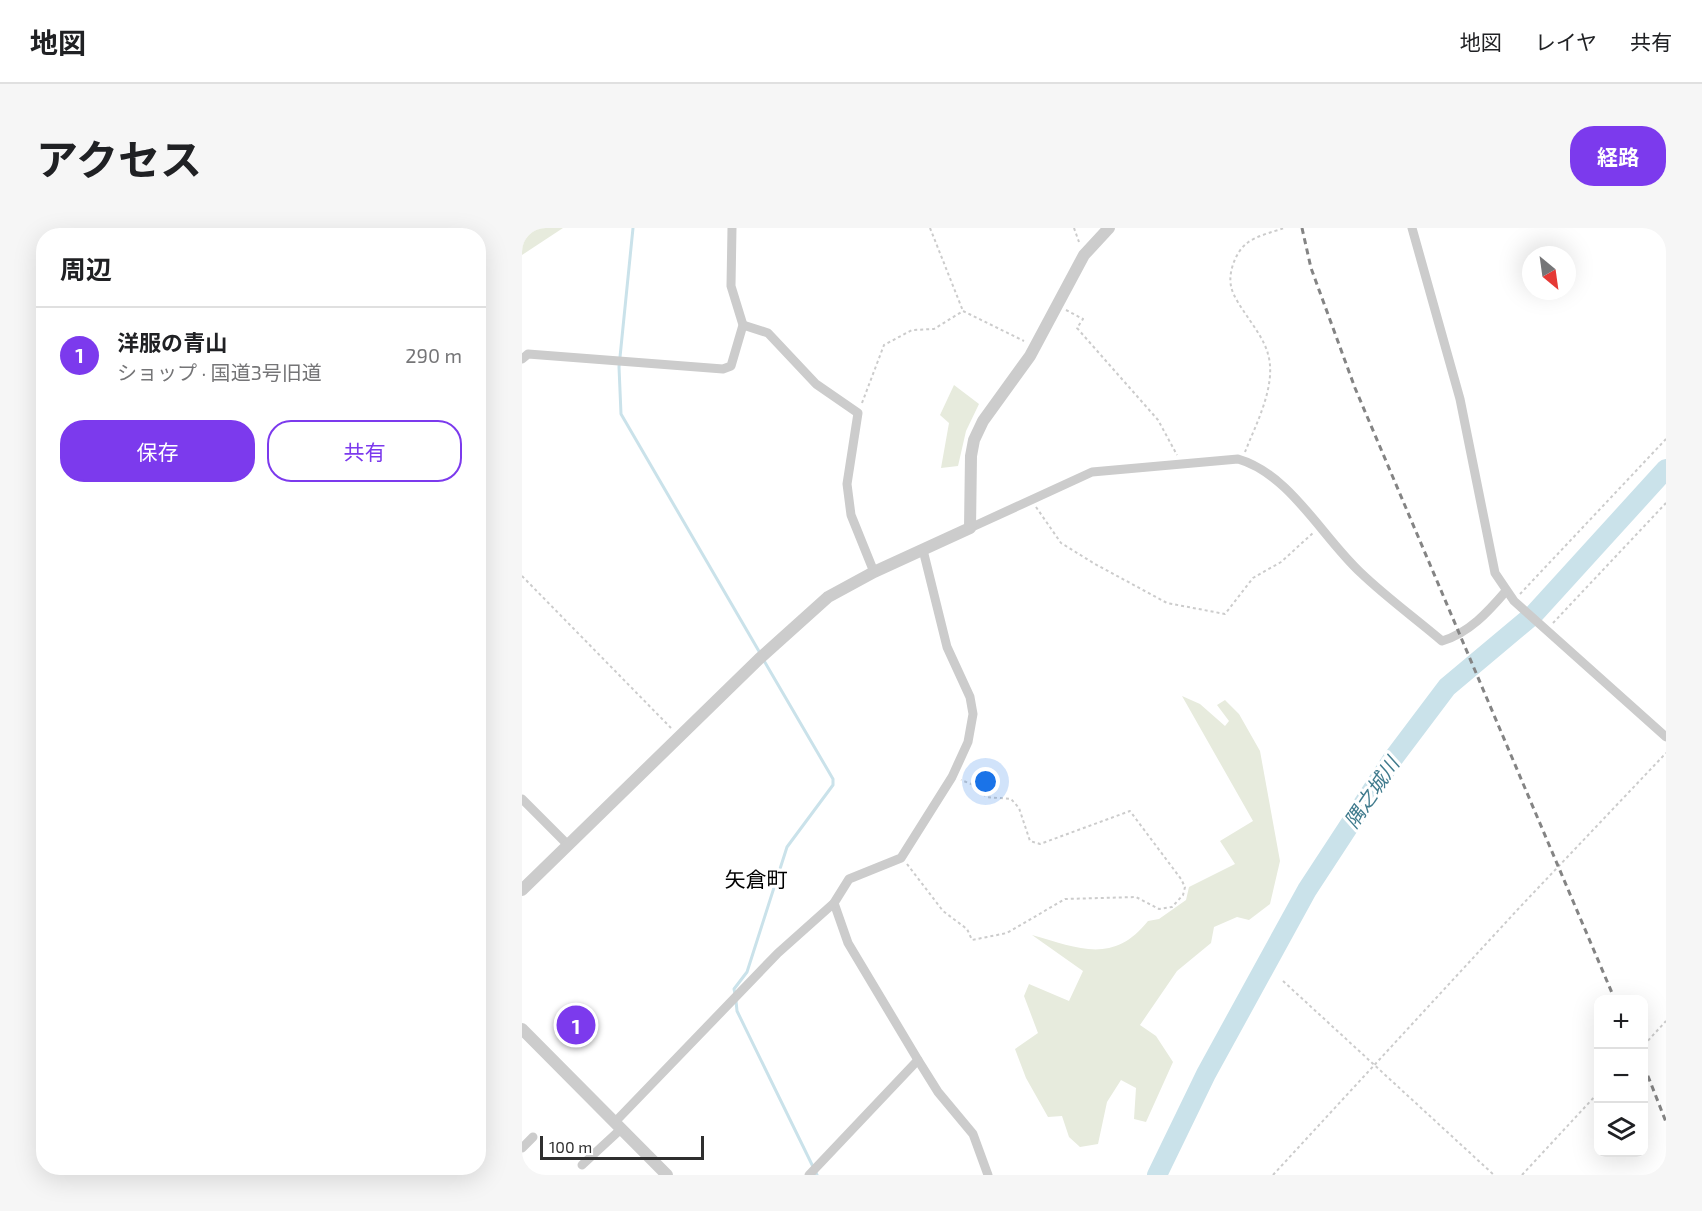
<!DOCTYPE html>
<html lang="ja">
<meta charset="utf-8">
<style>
body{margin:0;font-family:"Exo 2","Noto Sans JP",sans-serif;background:#f6f6f6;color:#202124}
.controls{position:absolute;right:18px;bottom:18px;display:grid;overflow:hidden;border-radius:12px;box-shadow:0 6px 24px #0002}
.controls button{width:54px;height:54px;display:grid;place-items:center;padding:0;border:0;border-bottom:2px solid #e0e0e0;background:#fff;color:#202124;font:30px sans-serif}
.compass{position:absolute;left:1000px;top:18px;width:54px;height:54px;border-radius:50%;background:#fff;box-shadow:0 6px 24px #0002;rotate:151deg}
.scale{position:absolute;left:18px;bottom:15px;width:164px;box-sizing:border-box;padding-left:6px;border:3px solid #2f2f2f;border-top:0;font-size:16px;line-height:21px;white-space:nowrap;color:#2f2f2f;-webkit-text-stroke:4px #fff;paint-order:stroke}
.you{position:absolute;left:464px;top:554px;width:21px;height:21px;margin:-15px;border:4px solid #fff;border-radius:50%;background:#1a73e8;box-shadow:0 0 0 9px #1a73e833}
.badge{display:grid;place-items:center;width:39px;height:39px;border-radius:50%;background:#7c3aed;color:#fff;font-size:20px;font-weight:700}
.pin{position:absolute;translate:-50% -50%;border:3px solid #fff;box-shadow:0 2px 6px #0006}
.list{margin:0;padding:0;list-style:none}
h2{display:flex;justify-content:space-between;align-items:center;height:78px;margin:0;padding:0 24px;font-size:26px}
h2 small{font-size:20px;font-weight:400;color:#757577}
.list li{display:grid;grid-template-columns:39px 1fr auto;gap:18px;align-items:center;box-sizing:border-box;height:96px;padding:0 24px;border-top:2px solid #e0e0e0}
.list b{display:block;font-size:22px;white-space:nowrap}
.list p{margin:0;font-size:20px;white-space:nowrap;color:#757577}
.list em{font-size:20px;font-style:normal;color:#757577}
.actions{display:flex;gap:12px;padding:18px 24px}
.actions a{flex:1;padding:14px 0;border:2px solid #7c3aed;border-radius:24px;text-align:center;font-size:21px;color:#7c3aed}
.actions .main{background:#7c3aed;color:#fff}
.icon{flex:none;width:33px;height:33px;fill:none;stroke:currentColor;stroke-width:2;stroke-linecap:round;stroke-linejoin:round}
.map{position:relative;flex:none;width:1144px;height:947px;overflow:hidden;border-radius:24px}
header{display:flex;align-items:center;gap:36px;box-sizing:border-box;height:84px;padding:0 30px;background:#fff;border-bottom:2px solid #e0e0e0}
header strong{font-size:28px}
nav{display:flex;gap:33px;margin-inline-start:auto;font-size:21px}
.intro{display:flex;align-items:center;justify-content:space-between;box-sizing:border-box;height:144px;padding:0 36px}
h1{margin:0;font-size:42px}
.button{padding:15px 27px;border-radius:24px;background:#7c3aed;color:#fff;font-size:21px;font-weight:700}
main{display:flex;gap:36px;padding:0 36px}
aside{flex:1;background:#fff;border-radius:24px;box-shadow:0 6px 24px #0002}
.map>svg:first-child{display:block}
.green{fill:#e7ebdd}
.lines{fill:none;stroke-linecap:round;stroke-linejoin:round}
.stream{stroke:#cae2ea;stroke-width:3}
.river{stroke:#cae2ea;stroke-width:20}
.path{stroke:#ccc;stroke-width:2;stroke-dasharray:3 3;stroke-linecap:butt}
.minor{stroke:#ccc;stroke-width:9}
.tertiary{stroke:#ccc;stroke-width:12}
.rail{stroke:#848484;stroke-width:3;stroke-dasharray:6 4.5;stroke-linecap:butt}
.labels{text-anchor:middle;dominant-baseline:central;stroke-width:6;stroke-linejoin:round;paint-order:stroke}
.water-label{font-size:20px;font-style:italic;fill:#407b8d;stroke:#fff}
.quarter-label{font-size:21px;fill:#000;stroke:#fff}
</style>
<header>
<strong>地図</strong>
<nav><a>地図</a><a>レイヤ</a><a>共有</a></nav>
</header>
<div class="intro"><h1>アクセス</h1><a class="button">経路</a></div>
<main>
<aside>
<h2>周辺<small></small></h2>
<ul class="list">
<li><span class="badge">1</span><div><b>洋服の青山</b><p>ショップ · 国道3号旧道</p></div><em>290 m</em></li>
</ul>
<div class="actions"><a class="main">保存</a><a>共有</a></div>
</aside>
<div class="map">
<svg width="1144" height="947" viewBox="0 0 1144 947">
<rect width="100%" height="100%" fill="#fff"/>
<g class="green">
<polygon points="0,0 41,0 0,27"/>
<polygon points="432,157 457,176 444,203 436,238 419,240 427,195 418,187"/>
<path d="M660,468L678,476L703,498L707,493L695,477L703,472L717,486L738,523L758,633L748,676L727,692L715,689L692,699L689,715L655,743L618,797L634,808L651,834L624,894L612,891L614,860L599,852L585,874L576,916L558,919L547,909L540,888L526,889L504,850L493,821L516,805L502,768L507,756L547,773L561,743L510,707C556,720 591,737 626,693L637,691L664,672L667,659L713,636L698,613L731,593Z"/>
</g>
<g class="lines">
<g class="stream">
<polyline points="111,0 97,139 99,186 238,425"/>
<polyline points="213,766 212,761 225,744 265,619 311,557 311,551 241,431"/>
<polyline points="214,773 215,783 295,947"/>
</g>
<polyline class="river" points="635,947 684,846 785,662 870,532 925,459 1012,386 1144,241"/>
<g class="path">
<polyline points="408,0 441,83"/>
<polyline points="552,0 557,14"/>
<polyline points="544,82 561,91 555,100 636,192 655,227"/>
<polyline points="340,175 362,117 390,102 412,101 441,83 502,113"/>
<path d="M723,224C734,196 755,157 746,126C740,103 712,76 709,58C706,44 714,24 724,16C733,8 751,4 762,0"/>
<polyline points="514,279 539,315 573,336 645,375 703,386 731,350 759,334 791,305"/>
<polyline points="0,348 149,500"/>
<polyline points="998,366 1144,211"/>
<polyline points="1031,395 1144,275"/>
<polyline points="385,636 421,683 445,701 450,712 485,705 543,671 614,669 637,681 650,679 661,667 663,659 659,651 608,583 518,616 508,613 497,580 489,571 464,569 457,559 439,552"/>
<polyline points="761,753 972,947"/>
<polyline points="1122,817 1144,793"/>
<polyline points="751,947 998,679 1144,525"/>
<polyline points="1000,947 1076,865"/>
</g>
<g class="minor">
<polyline points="890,0 938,171 973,345 992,373 1144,509"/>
<polyline points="221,97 246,105 294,156 336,185 325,256 329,287 352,344"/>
<polyline points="0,131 6,126 201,141 209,138 221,97 209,58 210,0"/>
<path d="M448,300L570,244L716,231C768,246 800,309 839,345C864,369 893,390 920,413C947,405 966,384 984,363"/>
<polyline points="0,571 46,617"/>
<polyline points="312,675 326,715 396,832 416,864 451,906 466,947"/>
<polyline points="93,894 256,725 312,675 327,651 379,630 430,549 446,514 451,486 448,469 425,419 401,322"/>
<polyline points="0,920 11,909"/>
<polyline points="60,937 99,901"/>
<polyline points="287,947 396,832"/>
</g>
<g class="tertiary">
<polyline points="0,662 237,431 306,369 352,344 448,300 449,228 452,212 461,193 508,128 562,27 587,0"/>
<polyline points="0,801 145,947"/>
</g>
<g class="rail">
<polyline points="780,0 789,40 833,160 1093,772"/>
<polyline points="1122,838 1144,894"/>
</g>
</g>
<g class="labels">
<g class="water-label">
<text transform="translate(849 564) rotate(-56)">隅之城川</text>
</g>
<g class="quarter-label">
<text x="234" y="650">矢倉町</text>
</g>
</g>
</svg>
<div class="controls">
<button>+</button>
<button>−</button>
<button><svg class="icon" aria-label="layers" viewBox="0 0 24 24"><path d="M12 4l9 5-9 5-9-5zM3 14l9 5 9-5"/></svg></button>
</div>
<svg class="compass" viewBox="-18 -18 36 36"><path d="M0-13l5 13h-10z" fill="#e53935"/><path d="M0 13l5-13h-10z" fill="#757577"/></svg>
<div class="scale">100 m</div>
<div class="you"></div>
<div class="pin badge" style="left:54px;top:797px">1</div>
</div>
</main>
